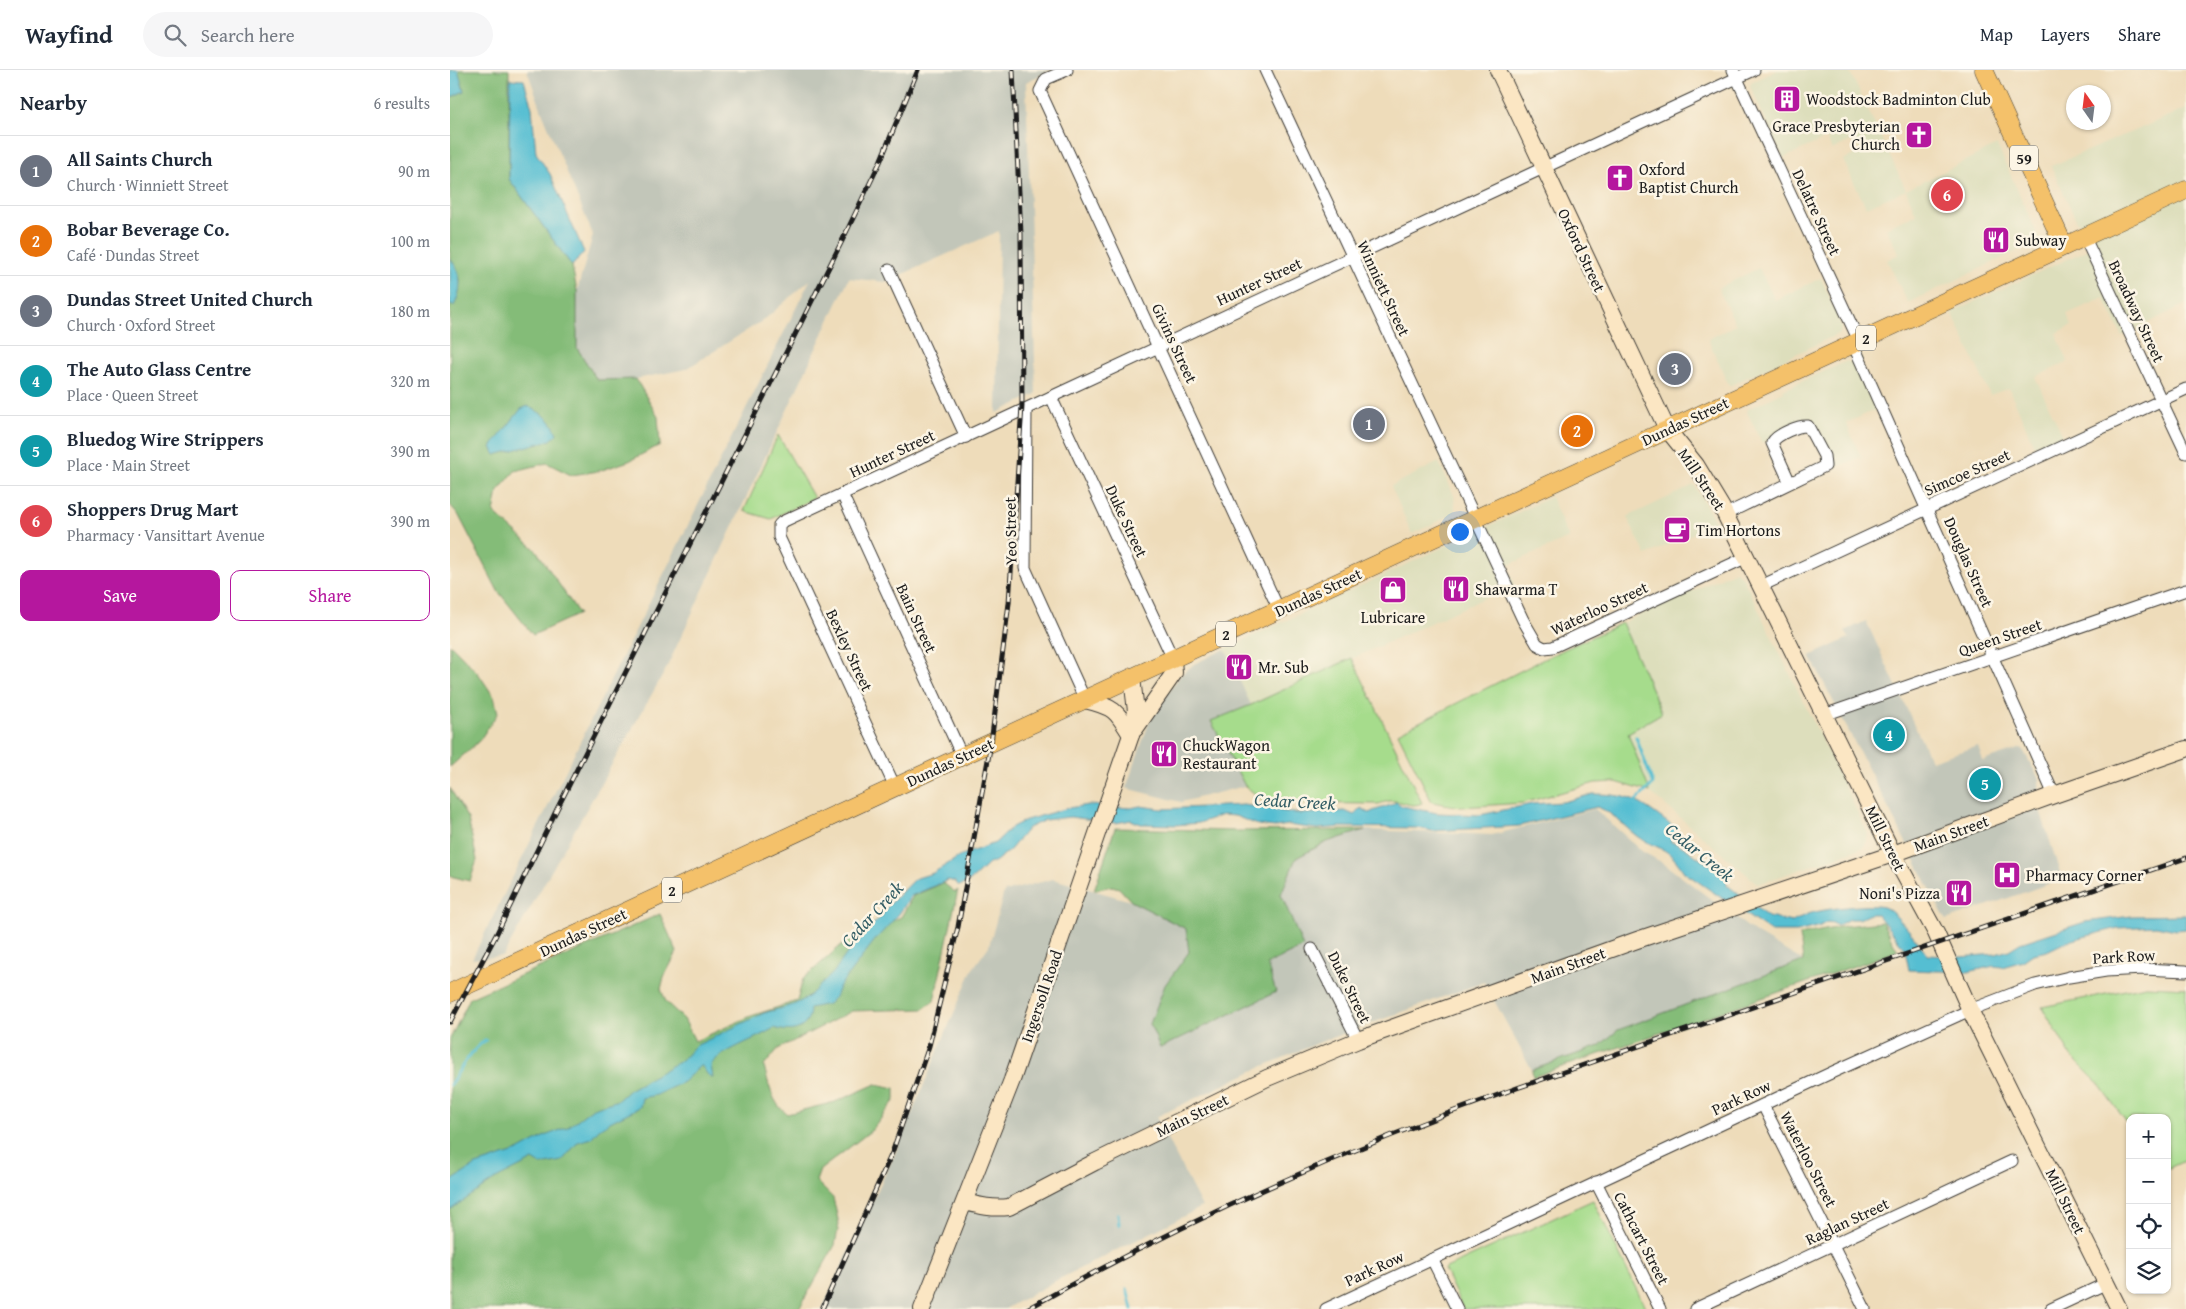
<!DOCTYPE html>
<meta charset="utf-8">
<style>
body{margin:0;font-family:"Gentium Book Plus",serif;background:#f6f6f7;color:#1f2937}
.controls{position:absolute;right:15px;bottom:15px;display:grid;overflow:hidden;border-radius:10px;box-shadow:0 1px 4px #0004}
.controls button{width:45px;height:45px;display:grid;place-items:center;padding:0;border:0;border-bottom:1px solid #e0e1e3;background:#fff;color:#1f2937;font:25px sans-serif}
.compass{position:absolute;left:1616px;top:15px;width:45px;height:45px;border-radius:50%;background:#fff;box-shadow:0 1px 4px #0004;rotate:346deg}
.you{position:absolute;left:1009px;top:461px;width:18px;height:18px;margin:-12px;border:4px solid #fff;border-radius:50%;background:#1a73e8;box-shadow:0 0 0 8px #1a73e833}
.badge{display:grid;place-items:center;width:32px;height:32px;border-radius:50%;background:#b5179e;color:#fff;font-size:16px;font-weight:700}
.pin{position:absolute;translate:-50% -50%;border:2px solid #fff;box-shadow:0 1px 5px #0006}
.list{margin:0;padding:0;list-style:none}
h2{display:flex;justify-content:space-between;align-items:center;height:65px;margin:0;padding:0 20px;font-size:21px}
h2 small{font-size:16px;font-weight:400;color:#747a83}
.list li{display:grid;grid-template-columns:32px 1fr auto;gap:15px;align-items:center;box-sizing:border-box;height:70px;padding:0 20px;border-top:1px solid #e0e1e3}
.list b{display:block;font-size:19px;white-space:nowrap}
.list p{margin:0;font-size:16px;white-space:nowrap;color:#747a83}
.list em{font-size:16px;font-style:normal;color:#747a83}
.actions{display:flex;gap:10px;padding:15px 20px}
.actions a{flex:1;padding:11px 0;border:1px solid #b5179e;border-radius:10px;text-align:center;font-size:18px;color:#b5179e}
.actions .main{background:#b5179e;color:#fff}
.icon{flex:none;width:28px;height:28px;fill:none;stroke:currentColor;stroke-width:2;stroke-linecap:round;stroke-linejoin:round}
.map{position:relative;flex:none;width:1736px;height:1239px;overflow:hidden}
header{display:flex;align-items:center;gap:30px;box-sizing:border-box;height:70px;padding:0 25px;background:#fff;border-bottom:1px solid #e0e1e3}
header strong{font-size:24px}
nav{display:flex;gap:28px;margin-inline-start:auto;font-size:18px}
.search{width:350px;height:45px;background:#f6f6f7;display:flex;align-items:center;gap:12px;box-sizing:border-box;padding:0 18px;border-radius:28px;color:#747a83;font-size:19px}
main{display:flex}
aside{flex:1;background:#fff}
.map>svg:first-child{display:block}
.built{fill:#dddebc}
.industrial{fill:#c2c6b9}
.green{fill:#a6dc8c;stroke:#617c54}
.forest{fill:#84bc78;stroke:#506c4a}
.water{fill:#55bed2;stroke:#386d77}
.lines{fill:none;stroke-linecap:round;stroke-linejoin:round}
.stream{stroke:#55bed2;stroke-width:3}
.minor-casing{stroke:#3c3934;stroke-width:13}
.secondary-casing{stroke:#3c3934;stroke-width:18}
.primary-casing{stroke:#3c3934;stroke-width:19}
.minor{stroke:#fff;stroke-width:11}
.secondary{stroke:#fbe6c3;stroke-width:16}
.primary{stroke:#f4c16a;stroke-width:18}
.rail-casing{stroke:#1c1c1c;stroke-width:5}
.rail{stroke:#fcf5e5;stroke-width:3;stroke-dasharray:9;stroke-linecap:butt}
.labels{text-anchor:middle;dominant-baseline:central;stroke-width:5;stroke-linejoin:round;paint-order:stroke}
.shield{fill:#fcf5e5;stroke:#5f5d58;stroke-width:1}
.shield-label{font-size:15px;font-weight:bold;fill:#1c1c1c}
.poi-label{font-size:16px;fill:#1c1c1c;stroke:#fcf5e5;text-anchor:start}
.street-label{font-size:16px;fill:#1c1c1c;stroke:#fcf5e5}
.water-label{font-size:18px;font-style:italic;fill:#335d65;stroke:#fcf5e5}
</style>
<header>
<strong>Wayfind</strong>
<div class="search"><svg class="icon" aria-label="search" viewBox="0 0 24 24"><circle cx="10" cy="10" r="6"/><path d="M15 15l6 6"/></svg>Search here</div>
<nav><a>Map</a><a>Layers</a><a>Share</a></nav>
</header>
<main>
<aside>
<h2>Nearby<small>6 results</small></h2>
<ul class="list">
<li><span class="badge" style="background:#6b7280">1</span><div><b>All Saints Church</b><p>Church · Winniett Street</p></div><em>90 m</em></li>
<li><span class="badge" style="background:#e8710a">2</span><div><b>Bobar Beverage Co.</b><p>Café · Dundas Street</p></div><em>100 m</em></li>
<li><span class="badge" style="background:#6b7280">3</span><div><b>Dundas Street United Church</b><p>Church · Oxford Street</p></div><em>180 m</em></li>
<li><span class="badge" style="background:#0f9aa8">4</span><div><b>The Auto Glass Centre</b><p>Place · Queen Street</p></div><em>320 m</em></li>
<li><span class="badge" style="background:#0f9aa8">5</span><div><b>Bluedog Wire Strippers</b><p>Place · Main Street</p></div><em>390 m</em></li>
<li><span class="badge" style="background:#e0444e">6</span><div><b>Shoppers Drug Mart</b><p>Pharmacy · Vansittart Avenue</p></div><em>390 m</em></li>
</ul>
<div class="actions"><a class="main">Save</a><a>Share</a></div>
</aside>
<div class="map">
<svg width="1736" height="1239" viewBox="0 0 1736 1239">
<rect width="100%" height="100%" fill="#fcf5e5"/>
<filter id="ink" filterUnits="userSpaceOnUse"><feTurbulence type="fractalNoise" baseFrequency=".02" numOctaves="2"/><feDisplacementMap in="SourceGraphic" scale="10" xChannelSelector="R" yChannelSelector="G"/><feConvolveMatrix kernelMatrix="1 2 1 2 8 2 1 2 1" color-interpolation-filters="sRGB"/></filter>
<filter id="wash" filterUnits="userSpaceOnUse"><feTurbulence type="fractalNoise" baseFrequency=".0096" numOctaves="4" result="noise"/><feDisplacementMap in="SourceGraphic" scale="20" xChannelSelector="R" yChannelSelector="G"/><feGaussianBlur stdDeviation="1.12" result="paint"/><feColorMatrix in="noise" values="0 0 0 0 0 0 0 0 0 0 0 0 0 0 0 0 0 1.4 0 .05"/><feComposite in="paint" operator="in"/></filter>
<g filter="url(#wash)">
<rect width="100%" height="100%" fill="#eedcba"/>
<g class="built">
<polygon points="1328,0 1399,0 1456,120 1547,75 1590,170 1458,233 1437,190 1449,184 1436,158 1466,144 1456,120 1416,137 1393,90 1410,82 1404,69 1382,80 1377,68 1333,88 1300,16 1302,12"/>
<polygon points="1736,39 1736,234 1672,266 1654,228 1617,244 1622,256 1606,263 1618,292 1585,307 1613,366 1585,378 1559,318 1540,325 1502,242 1644,177 1634,156 1627,152 1601,96"/>
<polygon points="1309,198 1325,230 1371,208 1390,251 1391,258 1390,263 1279,316 1258,269 1286,255 1268,218"/>
<polygon points="1397,291 1409,298 1427,339 1396,353 1411,387 1384,398 1362,349 1312,373 1296,340 1334,322 1333,320"/>
<polygon points="989,392 1004,426 1005,440 999,446 962,464 941,416"/>
<polygon points="1244,415 1266,453 1196,485 1177,447"/>
<polygon points="1101,427 1119,468 1056,496 1065,514 801,635 775,579"/>
<polygon points="1286,501 1293,508 1418,764 1416,773 1412,778 1308,814 1200,722 1178,663 1212,643 1172,553"/>
</g>
<g class="industrial">
<polygon points="77,0 601,0 576,12 586,324 547,343 549,161 435,212 399,208 215,601 53,886 22,889 360,210 315,249 236,299 186,309 147,310 127,278 127,221 143,165 93,44"/>
<polygon points="1416,551 1481,691 1528,676 1533,691 1572,678 1589,709 1590,740 1612,809 1496,850 1360,586 1399,568 1395,561"/>
<polygon points="775,579 801,635 761,652 795,716 731,732 676,718 701,647 730,606 744,594"/>
<polygon points="1145,739 1193,782 1213,793 1307,864 1353,891 1169,960 1149,976 1082,1000 1034,912 873,971 811,997 706,1047 752,1137 607,1210 555,1239 372,1239 446,1081 522,900 539,876 554,822 603,809 681,831 736,859 739,882 715,915 817,894 853,877 831,824 846,788 877,772 915,760 1042,765"/>
</g>
<g class="green">
<polygon points="328,365 364,428 321,449 294,441"/>
<polygon points="1172,553 1212,643 1178,663 1200,722 1166,712 1145,713 1073,733 1011,737 982,732 948,663 1102,585"/>
<path d="M902,588L972,733C961,738 956,732 944,731C939,730 933,733 928,734L817,733L795,716L761,651L801,635Z"/>
<polygon points="1696,916 1736,918 1736,1090 1717,1099 1717,1048 1680,1048 1680,1057 1648,1013 1621,986 1592,937"/>
<polygon points="1143,1130 1196,1239 1013,1239 994,1199"/>
</g>
<g class="forest">
<polygon points="8,0 59,0 59,109 122,196 127,221 127,278 147,310 186,309 208,347 210,375 179,391 149,401 121,405 97,393 65,401 48,421 44,443 86,480 129,544 83,565 48,521 8,444 0,435 0,235 4,235 10,209 0,189 0,28 14,21"/>
<polygon points="0,574 28,603 44,627 48,643 29,671 0,697"/>
<polygon points="0,718 18,749 27,790 20,811 0,806"/>
<polygon points="665,758 786,761 915,760 877,772 846,788 831,824 853,877 817,894 826,922 710,978 700,954 715,915 739,882 736,859 681,831 669,818 662,816 644,820"/>
<path d="M493,813L505,822L508,820L484,931L473,939L402,941L328,979L314,996C318,1012 322,1034 337,1044L385,1032L426,1014L445,1018V1030L422,1060L370,1100L366,1111L383,1128L389,1154L385,1175L349,1239H0V969L20,928L210,844L227,882L214,907L211,919L216,932L234,949L245,971L301,946L347,931L353,909L396,871L451,847L463,826Z"/>
<polygon points="1432,852 1448,881 1083,1007 1082,1000 1149,976 1168,960 1353,891 1350,865 1395,856"/>
</g>
<g class="water">
<polygon points="0,0 8,0 14,21 0,28"/>
<polygon points="60,9 74,10 82,38 86,83 100,104 134,182 122,196 59,109"/>
<path d="M0,189C13,202 12,220 4,236L0,235Z"/>
<path d="M78,336C92,344 102,348 107,364L101,370L45,385L41,377L71,339Z"/>
<path d="M1143,724C1185,724 1193,735 1225,758L1226,763L1221,768V772C1236,775 1246,788 1260,795L1267,790L1281,799L1276,804L1277,815L1318,847L1342,852C1347,850 1351,847 1356,845C1368,839 1425,832 1436,838C1449,846 1469,873 1478,885L1511,887L1546,884L1559,880L1570,873L1635,852L1682,846L1736,845V859L1726,860L1706,856L1668,858L1618,871L1597,881L1583,884L1573,891L1552,897L1544,896L1518,902L1459,900L1455,879L1427,844H1420L1409,849H1399L1387,856L1383,853L1377,852L1370,856L1347,862H1321L1234,802C1228,793 1222,784 1212,779C1204,775 1195,772 1188,767C1173,756 1164,743 1147,737L1069,756L982,761L968,758L891,757L867,759L838,755L825,757L808,755L785,746L772,745L749,753L726,755L691,754L681,750L666,753L620,747L595,750L578,758L560,780L546,791L537,795L519,812L509,816L505,812L498,810L461,826L449,844L425,870L389,917L385,927L378,934L360,938C360,960 342,964 324,958C309,968 268,982 261,995L263,1008L258,1005L251,995L233,1012L206,1025L192,1028L190,1037L160,1052L149,1059L141,1068L128,1072L112,1091L91,1095L83,1090L44,1110L0,1140V1112L26,1095L68,1081L95,1066L118,1057L143,1038L168,1030L179,1020L232,990L245,976L314,943L343,935L357,928L383,903L408,868L432,846L437,837L464,809L483,803L512,785L545,773L562,757L576,750L618,738L638,735L681,738L690,736L712,739L794,735L850,744L895,741L904,745L911,738L919,743C928,738 937,738 946,732L952,736L987,743L1030,745L1082,734L1113,732Z"/>
</g>
<g class="lines">
<g class="stream">
<polyline points="1184,733 1203,714 1186,667"/>
<path d="M0,1015C10,999 21,980 36,970"/>
<polyline points="668,1144 669,1155"/>
<polyline points="677,1219 682,1239"/>
</g>
</g>
</g>
<g filter="url(#ink)">
<g class="lines">
<g class="minor-casing">
<g id="minor">
<polyline points="617,0 596,9 590,21 829,540"/>
<polyline points="815,0 1073,550 1087,574 1094,578 1103,577 1297,487"/>
<polyline points="1283,0 1409,271"/>
<polyline points="1634,166 1736,383"/>
<polyline points="439,200 516,367"/>
<polyline points="1403,274 1604,725"/>
<polyline points="601,327 723,589"/>
<polyline points="576,339 575,498 635,630"/>
<polyline points="392,424 512,686"/>
<path d="M1276,444L1375,396L1374,386L1358,356C1349,355 1327,364 1322,373L1340,413"/>
<polyline points="1311,516 1736,319"/>
<polyline points="1374,645 1736,520"/>
<polyline points="445,717 329,467 329,455 332,452 1304,0"/>
<polyline points="862,879 908,970"/>
<polyline points="1313,1035 1415,1239"/>
<polyline points="1146,1112 1210,1239"/>
<polyline points="982,1189 1007,1239"/>
<polyline points="876,1239 1383,1002 1520,940 1585,915 1619,907 1656,901 1693,899 1736,901"/>
<polyline points="1245,1239 1562,1091"/>
<polyline points="1601,1239 1657,1213"/>
</g>
</g>
<g class="secondary-casing">
<g id="secondary">
<polyline points="1048,0 1217,359 1246,395 1272,438 1443,784 1486,863 1520,940 1669,1239"/>
<path d="M635,630C664,637 666,640 681,665"/>
<polyline points="685,659 724,603 723,589"/>
<path d="M515,1132C530,1136 543,1139 559,1137L645,1092L817,1008L908,970L1187,870L1443,784L1604,725L1736,679"/>
<polyline points="472,1239 562,1010 681,665 686,641 682,608"/>
</g>
</g>
<g class="primary-casing">
<g id="primary">
<polyline points="1534,0 1614,176"/>
<polyline points="0,923 1736,120"/>
</g>
</g>
<use href="#minor" class="minor"/>
<use href="#secondary" class="secondary"/>
<use href="#primary" class="primary"/>
<g class="rail-casing">
<g id="rail">
<polyline points="0,952 46,865 106,741 393,169 430,92 468,0"/>
<polyline points="372,1239 442,1083 479,976 508,857 541,673 559,533 572,336 571,164 563,0"/>
<path d="M577,1239C734,1151 898,1078 1067,1018L1736,788"/>
</g>
</g>
<use href="#rail" class="rail"/>
</g>
</g>
<defs>
<g id="building-square" transform="scale(1.4375)"><rect x="-9" y="-9" width="18" height="18" rx="4" fill="#b5179e" stroke="#fcf5e5"/><path d="M-4-6H4V6H1V3H-1V6H-4ZM-2.5-4.3h1.7v1.8h-1.7ZM.8-4.3h1.7v1.8H.8ZM-2.5-1h1.7V.8h-1.7ZM.8-1h1.7V.8H.8Z" fill="#fff"/></g>
<g id="church-square" transform="scale(1.4375)"><rect x="-9" y="-9" width="18" height="18" rx="4" fill="#b5179e" stroke="#fcf5e5"/><path d="M-1.2-6h2.4v3.5h3.3v2.4h-3.3V6h-2.4V-.1h-3.3v-2.4h3.3Z" fill="#fff"/></g>
<g id="restaurant-square" transform="scale(1.4375)"><rect x="-9" y="-9" width="18" height="18" rx="4" fill="#b5179e" stroke="#fcf5e5"/><path d="M-5-6h1v4h1v-4h1v4h1v-4h1v5L-1.5 .5V6h-2V.5L-5-1ZM5-6V6H3V1.5H1.5Q1.5-4 5-6Z" fill="#fff"/></g>
<g id="cafe-square" transform="scale(1.4375)"><rect x="-9" y="-9" width="18" height="18" rx="4" fill="#b5179e" stroke="#fcf5e5"/><path d="M-5.5-4.5H6V0H3Q3 3.5 0 3.5H-2.5Q-5.5 3.5-5.5 0ZM3-3.2v2h1.7v-2ZM-6 4.5H4V6H-6Z" fill="#fff"/></g>
<g id="shop-square" transform="scale(1.4375)"><rect x="-9" y="-9" width="18" height="18" rx="4" fill="#b5179e" stroke="#fcf5e5"/><path d="M-5-2.5h2.3a2.7 3.5 0 0 1 5.4 0H5L5.5 6h-11ZM-1.5-2.5h3a1.5 2.3 0 0 0-3 0Z" fill="#fff"/></g>
<g id="hospital-square" transform="scale(1.4375)"><rect x="-9" y="-9" width="18" height="18" rx="4" fill="#b5179e" stroke="#fcf5e5"/><path d="M-5-5h3v3.5h4V-5h3V5h-3V1.5h-4V5h-3Z" fill="#fff"/></g>
</defs>
<g fill-rule="evenodd">
<use href="#building-square" x="1337" y="29"/>
<use href="#church-square" x="1469" y="65"/>
<use href="#church-square" x="1170" y="108"/>
<use href="#restaurant-square" x="1546" y="170"/>
<use href="#cafe-square" x="1227" y="460"/>
<use href="#restaurant-square" x="1006" y="519"/>
<use href="#shop-square" x="943" y="520"/>
<use href="#restaurant-square" x="789" y="597"/>
<use href="#restaurant-square" x="714" y="684"/>
<use href="#hospital-square" x="1557" y="805"/>
<use href="#restaurant-square" x="1509" y="823"/>
</g>
<g class="labels">
<g class="shield">
<rect x="1560" y="75.5" width="28" height="25" rx="4"/>
<rect x="1406" y="255.5" width="20" height="25" rx="4"/>
<rect x="766" y="551.5" width="20" height="25" rx="4"/>
<rect x="212" y="807.5" width="20" height="25" rx="4"/>
</g>
<g class="shield-label">
<text x="1574" y="88">59</text>
<text x="1416" y="268">2</text>
<text x="776" y="564">2</text>
<text x="222" y="820">2</text>
</g>
<g class="poi-label">
<text x="1356" y="29">Woodstock Badminton Club</text>
<text x="1450" y="56" text-anchor="end">Grace Presbyterian<tspan x="1450" dy="18">Church</tspan></text>
<text x="1189" y="99">Oxford<tspan x="1189" dy="18">Baptist Church</tspan></text>
<text x="1565" y="170">Subway</text>
<text x="1246" y="460">Tim Hortons</text>
<text x="1025" y="519">Shawarma T</text>
<text x="943" y="547" text-anchor="middle">Lubricare</text>
<text x="808" y="597">Mr. Sub</text>
<text x="733" y="675">ChuckWagon<tspan x="733" dy="18">Restaurant</tspan></text>
<text x="1576" y="805">Pharmacy Corner</text>
<text x="1490" y="823" text-anchor="end">Noni's Pizza</text>
</g>
<g class="street-label">
<text transform="translate(1367 142) rotate(65)">Delatre Street</text>
<text transform="translate(1132 180) rotate(65)">Oxford Street</text>
<text transform="translate(809 211) rotate(-25)">Hunter Street</text>
<text transform="translate(934 218) rotate(65)">Winniett Street</text>
<text transform="translate(1687 241) rotate(65)">Broadway Street</text>
<text transform="translate(725 273) rotate(65)">Givins Street</text>
<text transform="translate(1235 351) rotate(-25)">Dundas Street</text>
<text transform="translate(442 383) rotate(-25)">Hunter Street</text>
<text transform="translate(1517 402) rotate(-24)">Simcoe Street</text>
<text transform="translate(1252 409) rotate(56)">Mill Street</text>
<text transform="translate(677 451) rotate(65)">Duke Street</text>
<text transform="translate(560 461) rotate(-91)">Yeo Street</text>
<text transform="translate(1519 492) rotate(66)">Douglas Street</text>
<text transform="translate(868 522) rotate(-25)">Dundas Street</text>
<text transform="translate(1149 538) rotate(-25)">Waterloo Street</text>
<text transform="translate(467 548) rotate(65)">Bain Street</text>
<text transform="translate(1550 567) rotate(-19)">Queen Street</text>
<text transform="translate(400 580) rotate(65)">Bexley Street</text>
<text transform="translate(500 692) rotate(-25)">Dundas Street</text>
<text transform="translate(1501 763) rotate(-20)">Main Street</text>
<text transform="translate(1436 768) rotate(64)">Mill Street</text>
<text transform="translate(133 862) rotate(-25)">Dundas Street</text>
<text transform="translate(1674 886) rotate(-3)">Park Row</text>
<text transform="translate(1118 895) rotate(-20)">Main Street</text>
<text transform="translate(900 917) rotate(64)">Duke Street</text>
<text transform="translate(591 926) rotate(-71)">Ingersoll Road</text>
<text transform="translate(1291 1027) rotate(-25)">Park Row</text>
<text transform="translate(742 1045) rotate(-26)">Main Street</text>
<text transform="translate(1359 1089) rotate(63)">Waterloo Street</text>
<text transform="translate(1616 1131) rotate(64)">Mill Street</text>
<text transform="translate(1397 1151) rotate(-25)">Raglan Street</text>
<text transform="translate(1192 1168) rotate(63)">Cathcart Street</text>
<text transform="translate(924 1198) rotate(-25)">Park Row</text>
</g>
<g class="water-label">
<text transform="translate(845 731) rotate(3)">Cedar Creek</text>
<text transform="translate(1250 782) rotate(39)">Cedar Creek</text>
<text transform="translate(422 844) rotate(-47)">Cedar Creek</text>
</g>
</g>
</svg>
<div class="controls">
<button>+</button>
<button>−</button>
<button><svg class="icon" aria-label="locate" viewBox="0 0 24 24"><circle cx="12" cy="12" r="6"/><path d="M12 2v4M12 18v4M2 12h4M18 12h4"/></svg></button>
<button><svg class="icon" aria-label="layers" viewBox="0 0 24 24"><path d="M12 4l9 5-9 5-9-5zM3 14l9 5 9-5"/></svg></button>
</div>
<svg class="compass" viewBox="-18 -18 36 36"><path d="M0-13l5 13h-10z" fill="#e53935"/><path d="M0 13l5-13h-10z" fill="#747a83"/></svg>
<div class="you"></div>
<div class="pin badge" style="left:919px;top:354px;background:#6b7280">1</div>
<div class="pin badge" style="left:1127px;top:361px;background:#e8710a">2</div>
<div class="pin badge" style="left:1225px;top:299px;background:#6b7280">3</div>
<div class="pin badge" style="left:1439px;top:665px;background:#0f9aa8">4</div>
<div class="pin badge" style="left:1535px;top:714px;background:#0f9aa8">5</div>
<div class="pin badge" style="left:1497px;top:125px;background:#e0444e">6</div>
</div>
</main>
